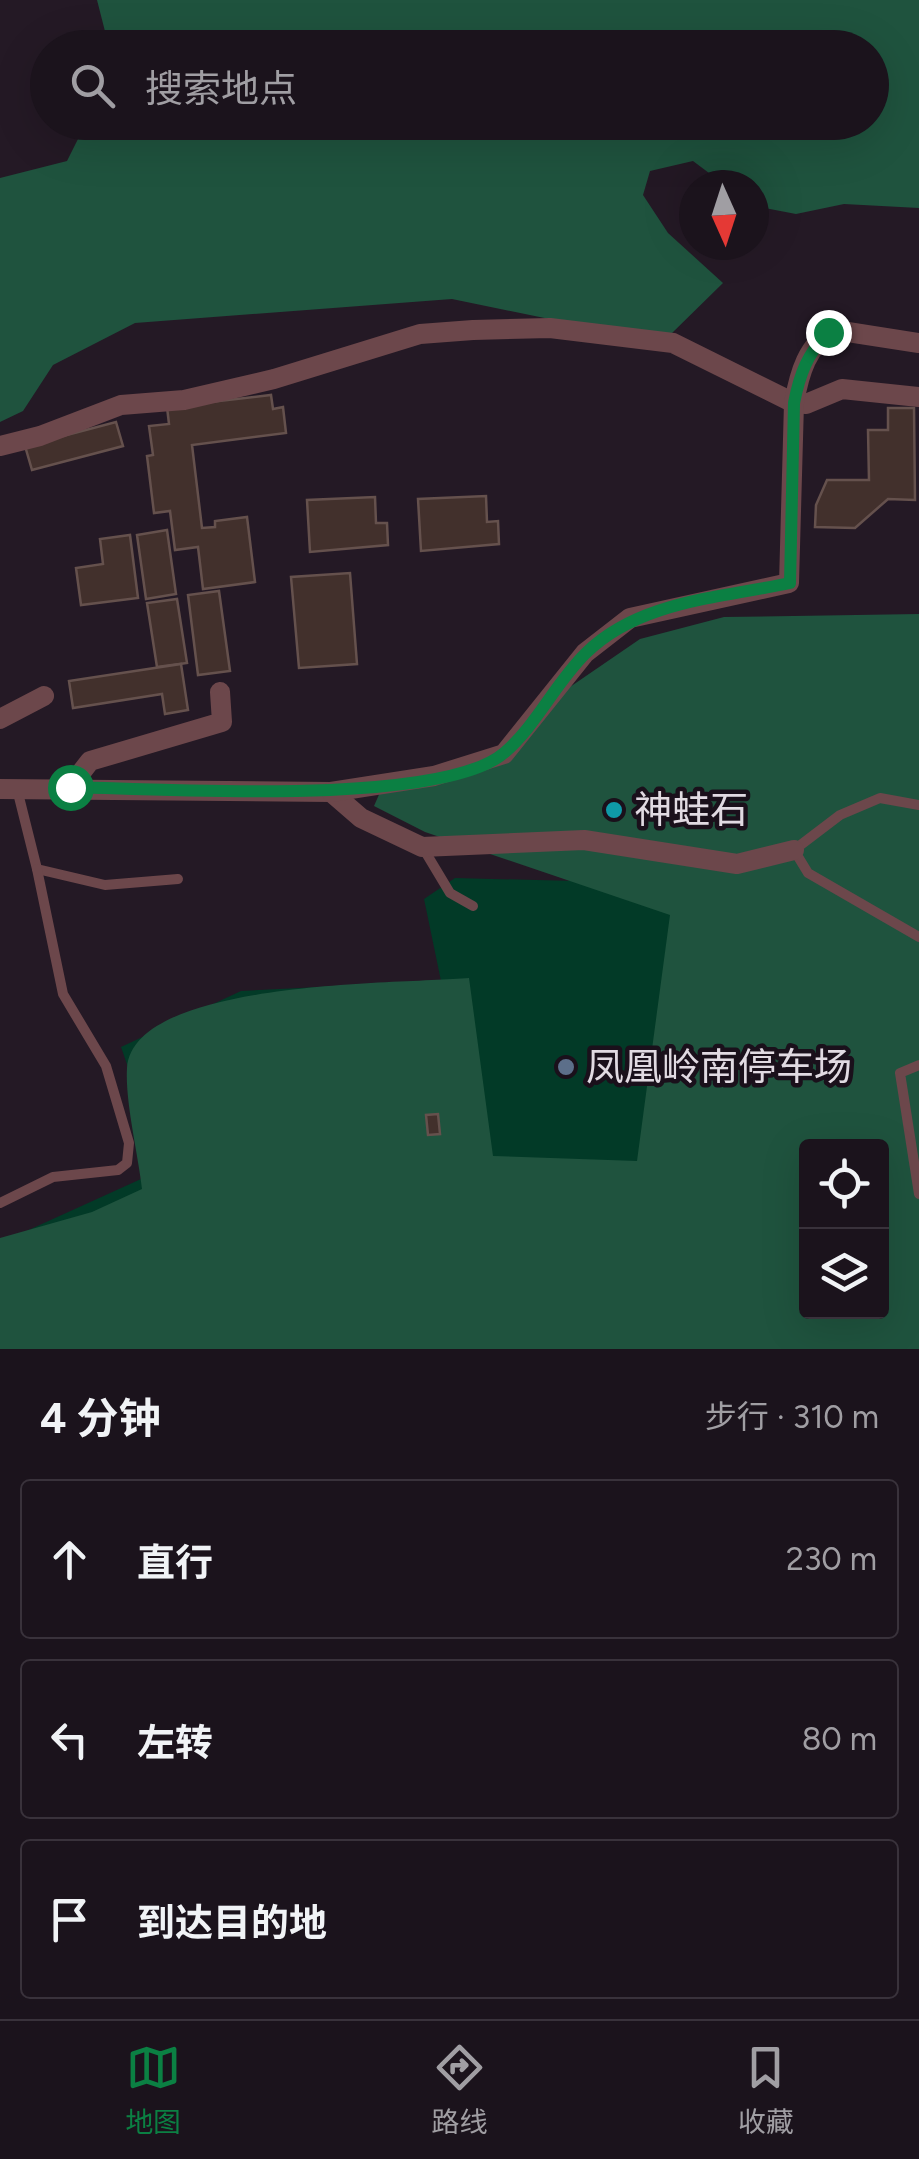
<!DOCTYPE html>
<html lang="zh">
<meta charset="utf-8">
<style>
body{margin:0;font-family:Figtree,"Noto Sans SC",sans-serif;background:#282029;color:#f1f3f6}
.controls{position:absolute;right:30px;bottom:30px;display:grid;overflow:hidden;border-radius:10px;box-shadow:0 10px 40px #0002}
.controls button{width:90px;height:90px;display:grid;place-items:center;padding:0;border:0;border-bottom:2px solid #39323b;background:#1b131c;color:#f1f3f6;font:50px sans-serif}
.compass{position:absolute;left:679px;top:170px;width:90px;height:90px;border-radius:50%;background:#1b131c;box-shadow:0 10px 40px #0002;rotate:177deg}
.stop{position:absolute;width:30px;height:30px;margin:-22px;border:8px solid #0b8043;border-radius:50%;background:#fff}
.stop.end{background:#0b8043;border-color:#fff;box-shadow:0 2px 10px #0008}
.list{margin:0;padding:0;list-style:none}
h2{display:flex;justify-content:space-between;align-items:center;height:130px;margin:0;padding:0 40px;font-size:42px}
h2 small{font-size:32px;font-weight:400;color:#a09ea3}
.list li{display:grid;grid-template-columns:65px 1fr auto;gap:30px;align-items:center;box-sizing:border-box;height:160px;margin:0 20px 20px;padding:0 20px;border:2px solid #39323b;border-radius:10px}
.list b{display:block;font-size:38px;white-space:nowrap}
.list em{font-size:32px;font-style:normal;color:#a09ea3}
.icon{flex:none;width:55px;height:55px;fill:none;stroke:currentColor;stroke-width:2;stroke-linecap:round;stroke-linejoin:round}
.map{position:relative;flex:none;width:919px;height:1349px;overflow:hidden}
.search{position:absolute;background:#1b131c;box-shadow:0 10px 40px #0002;left:30px;right:30px;top:30px;height:110px;display:flex;align-items:center;gap:25px;box-sizing:border-box;padding:0 35px;border-radius:55px;color:#a09ea3;font-size:38px}
.sheet{height:670px;background:#1b131c}
nav{display:flex;justify-content:space-around;align-items:center;box-sizing:border-box;height:140px;border-top:2px solid #39323b;background:#1b131c;font-size:28px;color:#a09ea3}
nav a{display:grid;justify-items:center;gap:5px}
nav .on{color:#0b8043}
.map>svg:first-child{display:block}
.green{fill:#023a27;fill-rule:evenodd}
.forest{fill:#1f533e;fill-rule:evenodd}
.building{fill:#42302c;stroke:#65514d;stroke-width:2.5}
.lines{fill:none;stroke-linecap:round;stroke-linejoin:round}
.service{stroke:#6c474b;stroke-width:10}
.minor{stroke:#6c474b;stroke-width:20}
.route{stroke:#0b8043;stroke-width:12}
.culture-dot{fill:#0f9aa8;stroke:#1a101b;stroke-width:4}
.service-dot{fill:#5c6f8a;stroke:#1a101b;stroke-width:4}
.labels{text-anchor:middle;dominant-baseline:central;stroke-width:9;stroke-linejoin:round;paint-order:stroke}
.poi-label{font-size:38px;fill:#e1dae2;stroke:#1a101b;text-anchor:start}
</style>
<div class="map">
<svg width="919" height="1349" viewBox="0 0 919 1349">
<rect width="100%" height="100%" fill="#241925"/>
<path class="green" d="M876,834L919,1349H0V1243L163,1169L121,1047L241,991L441,981L424,899L455,878L692,884ZM806,1146H882V1312H806Z"/>
<g class="forest">
<polygon points="97,0 919,0 919,208 844,204 796,214 754,206 754,185 725,185 693,161 650,171 643,195 668,233 723,283 671,334 564,322 452,299 135,323 53,365 23,411 0,422 0,178 67,161 86,123 872,122 872,48 109,47"/>
<path d="M919,614V1349H0V1238L92,1212L142,1189C138,1153 125,1102 127,1068C133,979 402,984 469,978L493,1156L637,1161L670,915L425,832L374,806L381,790L505,757L567,689L640,639L724,617ZM806,1146H882V1312H806Z"/>
</g>
<g class="building">
<polygon points="271,395 273,409 283,407 286,433 192,445 202,528 215,527 215,521 247,517 255,582 203,589 198,547 175,550 170,511 154,513 147,456 153,455 149,426 169,424 167,407"/>
<polygon points="888,408 914,408 915,500 888,499 855,528 815,527 816,505 827,480 869,480 868,430 888,430"/>
<polygon points="116,422 123,446 32,470 25,446"/>
<polygon points="486,496 487,522 498,521 499,544 421,551 418,499"/>
<polygon points="375,497 376,523 387,523 388,545 310,552 307,500"/>
<polygon points="167,530 176,594 146,599 137,535"/>
<polygon points="130,535 138,598 81,605 76,568 103,564 100,539"/>
<polygon points="350,573 357,664 299,668 291,577"/>
<polygon points="219,591 230,671 198,675 188,595"/>
<polygon points="177,599 187,663 157,667 147,603"/>
<polygon points="181,664 188,710 165,714 162,694 73,708 69,681"/>
<polygon points="438,1114 440,1134 428,1135 426,1115"/>
</g>
<g class="lines">
<g class="service">
<polyline points="17,789 37,869 105,885 178,879"/>
<polyline points="919,805 880,798 840,815 794,850 808,873 919,937"/>
<polyline points="423,848 450,893 473,906"/>
<polyline points="919,1065 900,1073 919,1194"/>
<polyline points="0,1203 53,1177 118,1170 127,1163 129,1143 106,1066 63,994 37,869"/>
</g>
<g class="minor">
<polyline points="0,446 40,436 121,405 184,400 274,379 420,334 473,330 550,328 673,343 794,403 806,404 842,389 919,397"/>
<polyline points="0,719 44,696"/>
<polyline points="70,787 90,761 222,722 220,692"/>
<polyline points="0,789 331,792 361,818 422,847 584,840 737,864 794,850"/>
<path d="M331,792L434,776L504,754L585,653L630,618L789,583L794,403C799,375 807,343 835,330L919,343"/>
</g>
</g>
<g class="lines">
<path class="route" d="M70,787C160,789 440,807 504,753C536,726 556,682 586,653C639,601 719,598 790,583L794,403C800,373 807,355 828,332"/>
</g>
<circle class="culture-dot" cx="614" cy="810" r="10"/>
<circle class="service-dot" cx="566" cy="1067" r="10"/>
<g class="labels">
<g class="poi-label">
<text x="634" y="810">神蛙石</text>
<text x="586" y="1067">凤凰岭南停车场</text>
</g>
</g>
</svg>
<div class="controls">
<button><svg class="icon" aria-label="locate" viewBox="0 0 24 24"><circle cx="12" cy="12" r="6"/><path d="M12 2v4M12 18v4M2 12h4M18 12h4"/></svg></button>
<button><svg class="icon" aria-label="layers" viewBox="0 0 24 24"><path d="M12 4l9 5-9 5-9-5zM3 14l9 5 9-5"/></svg></button>
</div>
<svg class="compass" viewBox="-18 -18 36 36"><path d="M0-13l5 13h-10z" fill="#e53935"/><path d="M0 13l5-13h-10z" fill="#a09ea3"/></svg>
<div class="stop" style="left:70px;top:787px"></div>
<div class="stop end" style="left:828px;top:332px"></div>
<div class="search"><svg class="icon" aria-label="search" viewBox="0 0 24 24"><circle cx="10" cy="10" r="6"/><path d="M15 15l6 6"/></svg>搜索地点</div>
</div>
<section class="sheet">
<h2>4 分钟<small>步行 · 310 m</small></h2>
<ul class="list">
<li><svg class="icon" aria-label="ahead" viewBox="0 0 24 24"><path d="M12 20V5M6 11l6-6 6 6"/></svg><div><b>直行</b></div><em>230 m</em></li>
<li><svg class="icon" aria-label="left" viewBox="0 0 24 24"><path d="M17 20v-9H6M10 6l-5 5 5 5"/></svg><div><b>左转</b></div><em>80 m</em></li>
<li><svg class="icon" aria-label="arrive" viewBox="0 0 24 24"><path d="M6 21V4h12l-3 4 3 4H6"/></svg><div><b>到达目的地</b></div></li>
</ul>
</section>
<nav>
<a class="on"><svg class="icon" aria-label="map" viewBox="0 0 24 24"><path d="M3 6l6-2 6 2 6-2v14l-6 2-6-2-6 2zM9 4v14M15 6v14"/></svg>地图</a>
<a><svg class="icon" aria-label="directions" viewBox="0 0 24 24"><path d="M12 3l9 9-9 9-9-9zM9 14v-3h6M13 9l2 2-2 2"/></svg>路线</a>
<a><svg class="icon" aria-label="saved" viewBox="0 0 24 24"><path d="M7 4h10v16l-5-4-5 4z"/></svg>收藏</a>
</nav>
